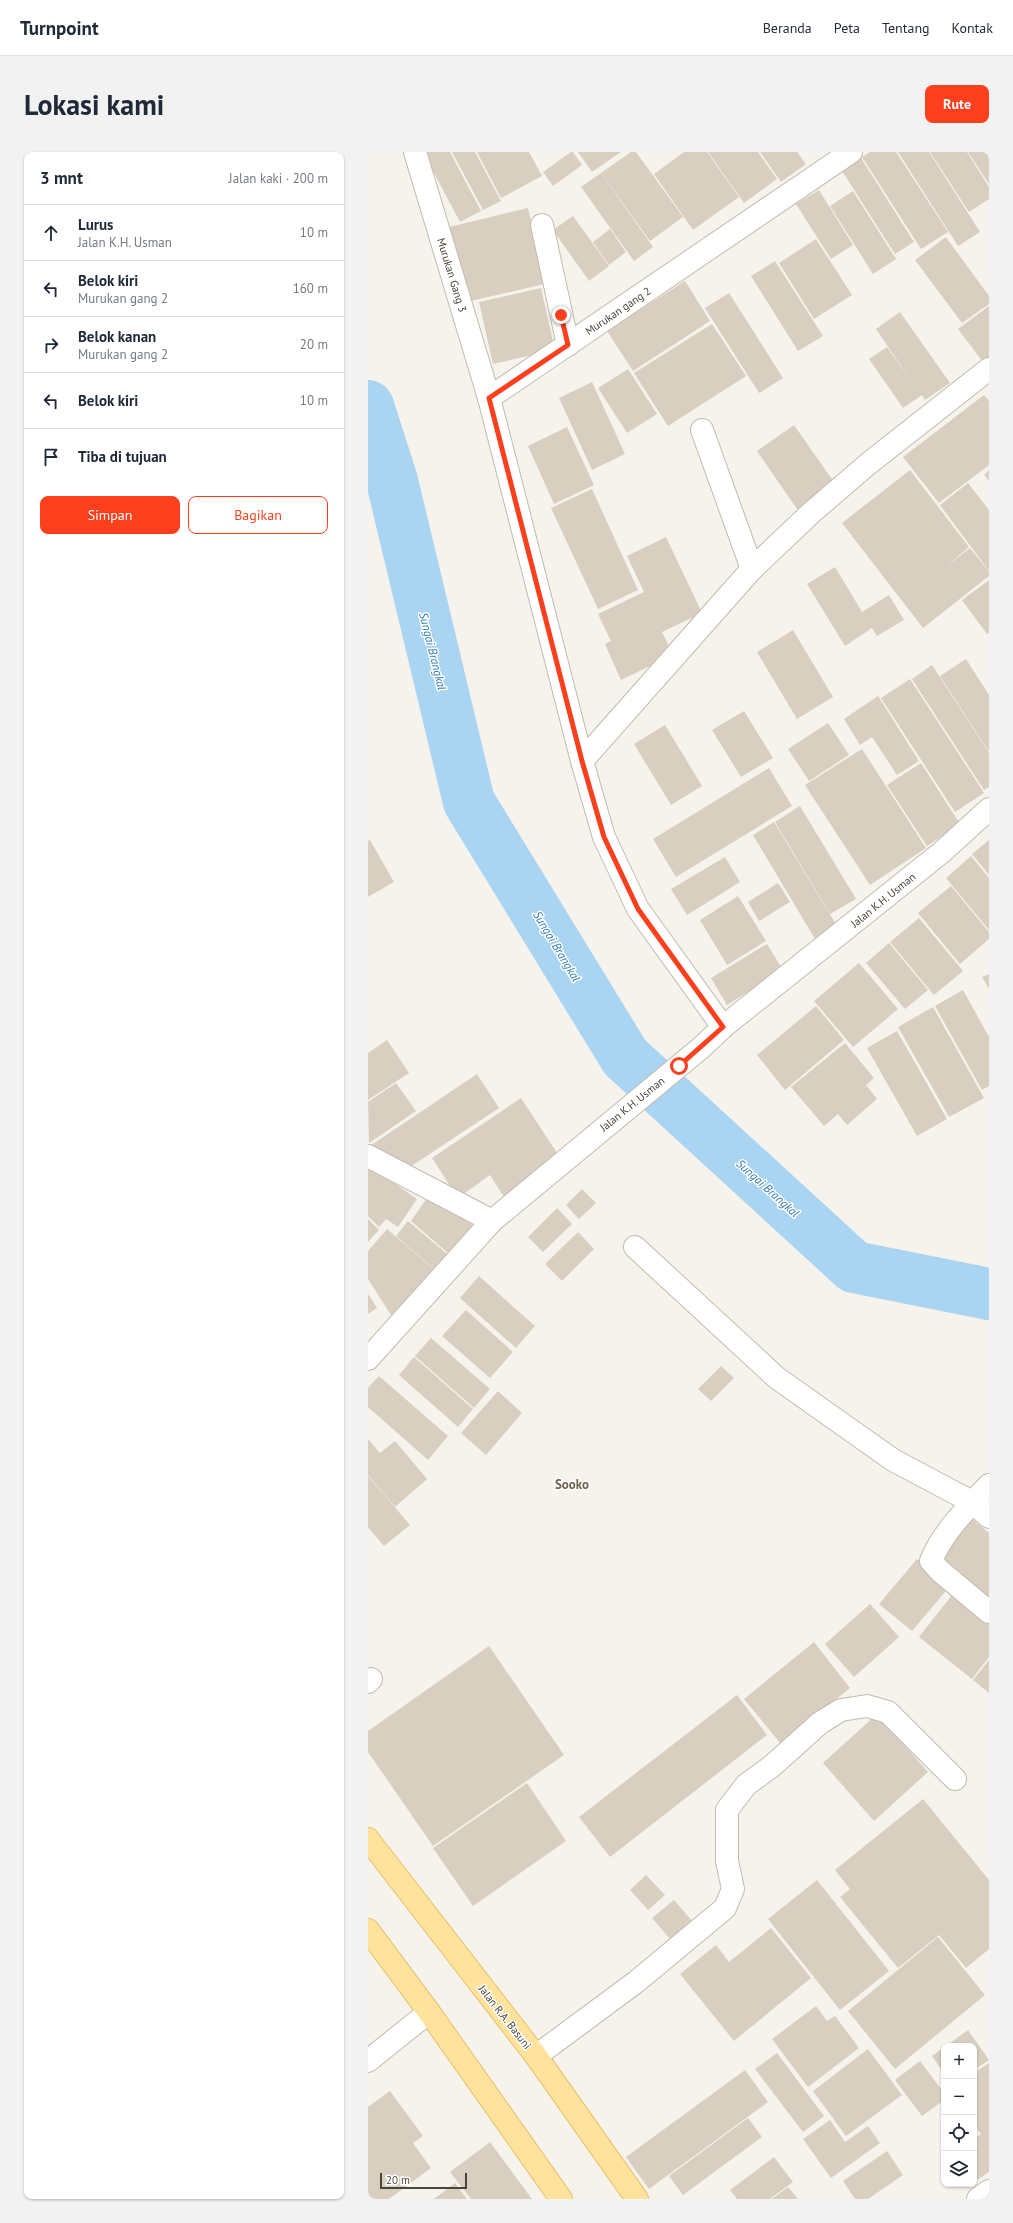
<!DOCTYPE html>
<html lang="id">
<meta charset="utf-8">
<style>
body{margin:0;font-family:"PT Sans",sans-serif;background:#f2f2f3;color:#1f2937}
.controls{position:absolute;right:12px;bottom:12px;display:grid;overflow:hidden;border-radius:8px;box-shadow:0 1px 3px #0004}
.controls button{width:36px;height:36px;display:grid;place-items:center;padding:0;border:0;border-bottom:1px solid #e0e1e3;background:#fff;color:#1f2937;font:20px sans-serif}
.scale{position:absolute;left:12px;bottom:10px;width:87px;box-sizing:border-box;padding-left:4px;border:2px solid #4b4439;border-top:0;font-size:11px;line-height:14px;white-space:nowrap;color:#4b4439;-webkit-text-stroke:3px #fff;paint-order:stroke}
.stop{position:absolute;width:12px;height:12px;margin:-9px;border:3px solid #fc3f1d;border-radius:50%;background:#fff}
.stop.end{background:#fc3f1d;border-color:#fff;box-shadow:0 1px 4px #0008}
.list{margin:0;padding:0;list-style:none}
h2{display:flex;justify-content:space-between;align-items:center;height:52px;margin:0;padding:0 16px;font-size:17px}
h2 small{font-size:13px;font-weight:400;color:#747a83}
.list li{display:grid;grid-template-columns:26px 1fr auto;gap:12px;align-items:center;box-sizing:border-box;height:56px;padding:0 16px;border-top:1px solid #e0e1e3}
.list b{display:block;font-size:15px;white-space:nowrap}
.list p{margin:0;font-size:13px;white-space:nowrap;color:#747a83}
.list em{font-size:13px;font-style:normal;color:#747a83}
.actions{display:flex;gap:8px;padding:12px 16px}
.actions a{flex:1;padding:9px 0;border:1px solid #fc3f1d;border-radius:8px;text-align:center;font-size:14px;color:#fc3f1d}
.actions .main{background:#fc3f1d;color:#fff}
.icon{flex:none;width:22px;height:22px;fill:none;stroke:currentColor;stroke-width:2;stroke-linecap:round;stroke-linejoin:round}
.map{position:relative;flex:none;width:621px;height:2047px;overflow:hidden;border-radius:8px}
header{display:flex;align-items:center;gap:24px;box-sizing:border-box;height:56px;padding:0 20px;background:#fff;border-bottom:1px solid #e0e1e3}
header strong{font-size:19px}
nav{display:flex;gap:22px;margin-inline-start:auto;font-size:14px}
.intro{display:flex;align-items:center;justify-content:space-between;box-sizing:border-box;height:96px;padding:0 24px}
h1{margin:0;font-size:28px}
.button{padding:10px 18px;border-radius:8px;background:#fc3f1d;color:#fff;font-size:14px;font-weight:700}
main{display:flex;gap:24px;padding:0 24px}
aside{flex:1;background:#fff;border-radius:8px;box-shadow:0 1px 3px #0004}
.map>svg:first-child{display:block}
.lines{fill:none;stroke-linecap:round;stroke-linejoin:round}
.river{stroke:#a9d4f2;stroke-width:52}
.building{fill:#d8cfc1}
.minor-casing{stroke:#c2bbae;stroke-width:24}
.major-casing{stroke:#e6c16a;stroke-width:24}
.minor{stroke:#fff;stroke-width:22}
.major{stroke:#ffe39c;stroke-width:22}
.route{stroke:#fc3f1d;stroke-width:5}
.labels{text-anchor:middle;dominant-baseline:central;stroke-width:3;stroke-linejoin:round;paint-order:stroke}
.street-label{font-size:11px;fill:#4b4439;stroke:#fff}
.water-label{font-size:12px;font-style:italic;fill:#2e7ab2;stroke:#fff}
.quarter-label{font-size:13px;font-weight:bold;fill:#6e6250;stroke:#fff}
</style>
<header>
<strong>Turnpoint</strong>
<nav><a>Beranda</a><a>Peta</a><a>Tentang</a><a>Kontak</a></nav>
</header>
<div class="intro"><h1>Lokasi kami</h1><a class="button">Rute</a></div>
<main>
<aside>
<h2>3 mnt<small>Jalan kaki · 200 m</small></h2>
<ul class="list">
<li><svg class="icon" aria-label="ahead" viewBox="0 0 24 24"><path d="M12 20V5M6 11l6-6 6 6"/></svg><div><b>Lurus</b><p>Jalan K.H. Usman</p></div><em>10 m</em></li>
<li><svg class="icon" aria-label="left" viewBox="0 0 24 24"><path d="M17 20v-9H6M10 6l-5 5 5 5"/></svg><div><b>Belok kiri</b><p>Murukan gang 2</p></div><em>160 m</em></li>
<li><svg class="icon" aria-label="right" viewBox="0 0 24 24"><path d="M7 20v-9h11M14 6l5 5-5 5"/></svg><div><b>Belok kanan</b><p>Murukan gang 2</p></div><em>20 m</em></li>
<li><svg class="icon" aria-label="left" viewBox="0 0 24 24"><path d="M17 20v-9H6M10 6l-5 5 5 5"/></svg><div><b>Belok kiri</b></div><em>10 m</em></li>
<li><svg class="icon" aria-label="arrive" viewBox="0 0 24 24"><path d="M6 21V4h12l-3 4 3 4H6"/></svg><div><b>Tiba di tujuan</b></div></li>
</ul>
<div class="actions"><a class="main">Simpan</a><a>Bagikan</a></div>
</aside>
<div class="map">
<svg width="621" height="2047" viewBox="0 0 621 2047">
<rect width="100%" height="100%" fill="#f6f3ec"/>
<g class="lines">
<polyline class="river" points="0,254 24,329 101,650 257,905 486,1115 621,1142"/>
</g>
<g class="building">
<polygon points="55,0 82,0 113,59 92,70"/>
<polygon points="84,0 107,0 133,49 115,58"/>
<polygon points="109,0 161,0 174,24 133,46"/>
<polygon points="203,0 205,0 214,13 185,34 175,20"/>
<polygon points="210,0 253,0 224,20"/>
<polygon points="263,0 268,0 315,65 282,89 233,21"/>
<polygon points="316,0 339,0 371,45 325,78 286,22"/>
<polygon points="340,0 390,0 409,27 376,51"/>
<polygon points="392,0 429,0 438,12 413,30"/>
<polygon points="502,0 528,0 580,80 553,97 494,5"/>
<polygon points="530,0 561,0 612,80 590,94"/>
<polygon points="562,0 599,0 621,35 621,47 601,60"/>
<polygon points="600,0 621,0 621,32"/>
<polygon points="493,6 546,90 527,102 474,19"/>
<polygon points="233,21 285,95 266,109 213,35"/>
<polygon points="451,38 485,93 463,107 428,52"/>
<polygon points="485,39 528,107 505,122 462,54"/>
<polygon points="160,56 177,132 98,150 81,75"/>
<polygon points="205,64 241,114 221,129 185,78"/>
<polygon points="242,77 258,100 241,113 225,90"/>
<polygon points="578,85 621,144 621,152 594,171 547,108"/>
<polygon points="448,87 484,143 446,167 411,111"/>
<polygon points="407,109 455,184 430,199 383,124"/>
<polygon points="317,129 342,169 265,219 239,179"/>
<polygon points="173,136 187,198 125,212 111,150"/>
<polygon points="361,141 415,226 391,241 337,156"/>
<polygon points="621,154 621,206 615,210 590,177"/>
<polygon points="532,160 582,231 557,248 554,243 535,256 501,207 519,195 542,227 508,177"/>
<polygon points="344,172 378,224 300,274 266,221"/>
<polygon points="260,217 289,262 259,281 230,236"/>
<polygon points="224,230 257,302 224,318 191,246"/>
<polygon points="616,243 621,249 621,313 571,351 535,305"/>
<polygon points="426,273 468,333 431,360 389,299"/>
<polygon points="199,275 226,333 186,352 160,294"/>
<polygon points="542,318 601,395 577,415 602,396 621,420 621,424 555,476 474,371"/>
<polygon points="621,318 621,329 616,323"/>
<polygon points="600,331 621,358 621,419 572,353"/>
<polygon points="224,337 270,438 230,457 183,356"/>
<polygon points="298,385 334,461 294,480 305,503 253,528 237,492 243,489 230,462 276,440 259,404"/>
<polygon points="467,415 494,460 521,443 536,468 509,484 504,476 477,494 439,432"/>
<polygon points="621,428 621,481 619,482 594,448"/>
<polygon points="425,478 465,545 429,567 389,500"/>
<polygon points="598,507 621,543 621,600 572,524"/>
<polygon points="564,513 621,601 621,635 616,638 544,527"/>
<polygon points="542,527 616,641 587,660 513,546"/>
<polygon points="510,544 551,609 529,623 504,585 492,593 476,567"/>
<polygon points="376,559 405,606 373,625 344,578"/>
<polygon points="460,571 481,603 441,629 420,597"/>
<polygon points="297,573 334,634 303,653 266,592"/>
<polygon points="494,597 558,696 502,733 437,633"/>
<polygon points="553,611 592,672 559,694 519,633"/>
<polygon points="401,616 424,654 308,725 285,687"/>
<polygon points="432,654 488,747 462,762 407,670"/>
<polygon points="406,670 472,779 450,792 385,683"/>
<polygon points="2,688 26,730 0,745 0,689"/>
<polygon points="621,688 621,723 604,702"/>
<polygon points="603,704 621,726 621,778 578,726"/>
<polygon points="357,705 372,730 319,763 303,737"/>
<polygon points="410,731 422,750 391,769 380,750"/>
<polygon points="583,734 621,780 621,787 592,812 550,761"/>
<polygon points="370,744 398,789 359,813 332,768"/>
<polygon points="551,766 595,819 566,843 522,790"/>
<polygon points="521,791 560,838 537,857 498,811"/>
<polygon points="399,792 415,818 359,853 343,826"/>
<polygon points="491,811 530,857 485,895 446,849"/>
<polygon points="621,822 621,837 614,825"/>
<polygon points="595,838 621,885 621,934 614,938 567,854"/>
<polygon points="448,854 476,888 417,938 389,903"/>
<polygon points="565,855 616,946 581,965 530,875"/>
<polygon points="529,879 579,967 549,984 499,896"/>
<polygon points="19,888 41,921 0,948 0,901"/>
<polygon points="477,891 506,926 498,933 509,947 479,973 470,962 456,974 423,935"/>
<polygon points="109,922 131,956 42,1015 2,994"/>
<polygon points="28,931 48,959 1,991 0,950"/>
<polygon points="153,946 193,1007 136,1045 122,1023 90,1046 64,1006"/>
<polygon points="0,1013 49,1047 30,1075 18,1067 11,1075 0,1064"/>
<polygon points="214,1037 228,1051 211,1067 198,1053"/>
<polygon points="61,1043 110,1077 88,1108 43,1069"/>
<polygon points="189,1056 204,1072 175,1100 160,1085"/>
<polygon points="0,1067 11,1078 0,1090"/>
<polygon points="40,1069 85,1107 72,1122 28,1084"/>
<polygon points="19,1077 68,1119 38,1153 23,1163 0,1127 0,1099"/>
<polygon points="210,1080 226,1097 194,1129 177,1112"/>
<polygon points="111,1124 167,1174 148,1196 92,1146"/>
<polygon points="0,1142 9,1156 0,1162"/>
<polygon points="98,1158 145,1200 122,1226 74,1184"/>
<polygon points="63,1186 122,1237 106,1256 47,1204"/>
<polygon points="46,1205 105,1257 90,1275 31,1223"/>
<polygon points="353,1214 366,1226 343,1249 330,1237"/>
<polygon points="11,1224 80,1284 60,1308 0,1255 0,1236"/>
<polygon points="130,1239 154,1261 118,1303 93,1281"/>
<polygon points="0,1287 12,1301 27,1289 59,1327 27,1355 0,1323"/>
<polygon points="0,1324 42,1373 16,1394 0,1375"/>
<polygon points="603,1366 621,1381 621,1447 566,1409"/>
<polygon points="549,1407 582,1434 544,1479 511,1452"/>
<polygon points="587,1439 621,1467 621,1505 604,1527 551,1485"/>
<polygon points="502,1452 531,1485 486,1525 457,1492"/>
<polygon points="446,1490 482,1536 413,1592 376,1547"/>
<polygon points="121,1494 196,1603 65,1694 0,1600 0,1579"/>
<polygon points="621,1508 621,1541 605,1528"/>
<polygon points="369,1543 399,1583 242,1705 211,1665"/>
<polygon points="509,1562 560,1620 506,1669 455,1611"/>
<polygon points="159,1631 198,1689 105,1754 65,1696"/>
<polygon points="555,1647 621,1728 621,1797 598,1816 571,1783 530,1816 472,1745 482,1737 467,1718"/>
<polygon points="278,1723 297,1743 280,1758 262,1738"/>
<polygon points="449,1728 521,1819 472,1858 400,1767"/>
<polygon points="306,1748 325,1770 303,1788 284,1766"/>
<polygon points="403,1776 443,1826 366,1889 312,1822 348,1793 361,1810"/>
<polygon points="570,1785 617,1843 527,1917 480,1859"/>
<polygon points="448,1854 459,1869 467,1864 491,1896 440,1935 404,1887"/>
<polygon points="600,1878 621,1908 606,1918 606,1894 578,1894"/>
<polygon points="576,1895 576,1922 564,1904"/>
<polygon points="500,1897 534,1943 478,1984 445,1939"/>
<polygon points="409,1901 456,1964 435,1980 387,1917"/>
<polygon points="552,1909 576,1941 576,1948 554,1964 527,1928"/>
<polygon points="621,1911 621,2020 609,2028 606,2025 606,1987 613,1982 606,1973 606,1921"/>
<polygon points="377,1918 400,1950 281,2037 258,2005"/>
<polygon points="22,1939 55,1984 45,1991 63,2016 21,2047 0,2047 0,1955"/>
<polygon points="380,1966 394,1985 315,2043 301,2024"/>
<polygon points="462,1968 477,1990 500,1974 512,1991 463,2026 435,1987"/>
<polygon points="122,1990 164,2047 103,2047 82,2020"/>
<polygon points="519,1999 535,2023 500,2047 487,2047 475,2029"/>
<polygon points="406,2005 425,2030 402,2047 369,2047 362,2038"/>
<polygon points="87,2031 99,2047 66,2047"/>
<polygon points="420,2035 430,2047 404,2047"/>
</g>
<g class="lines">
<g class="minor-casing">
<g id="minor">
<polyline points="47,0 121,246"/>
<polyline points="174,73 200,193"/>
<polyline points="334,278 384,417"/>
<polyline points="214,609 384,417 443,361 500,312 621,217"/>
<polyline points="355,875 270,757 236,685 214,609 121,246 483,0"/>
<polyline points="0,1004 124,1069"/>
<polyline points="267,1095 409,1226 525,1308 604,1350 621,1365"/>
<polyline points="0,1207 124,1069 334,895 355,875 574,700 621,657"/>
<path d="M621,1333C600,1355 574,1381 563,1409L572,1419L621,1460"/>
<polyline points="0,1530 3,1527"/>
<polyline points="168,1904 268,1830 357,1756 365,1737 359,1709 359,1658 378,1633 404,1614 452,1571 473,1558 499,1554 520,1560 587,1627"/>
<polyline points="0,1909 61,1860"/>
<polyline points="610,2047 621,2039"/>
</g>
</g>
<g class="major-casing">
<g id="major">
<polyline points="0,1687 168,1904 269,2047"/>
<polyline points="0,1778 61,1860 193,2047"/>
</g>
</g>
<use href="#minor" class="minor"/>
<use href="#major" class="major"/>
</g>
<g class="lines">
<polyline class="route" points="193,163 200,193 121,246 214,609 236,685 270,757 355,875 311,914"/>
</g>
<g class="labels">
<g class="street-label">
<text transform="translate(84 123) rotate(73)">Murukan Gang 3</text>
<text transform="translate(250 159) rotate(-34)">Murukan gang 2</text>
<text transform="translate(515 748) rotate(-39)">Jalan K.H. Usman</text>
<text transform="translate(264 952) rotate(-39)">Jalan K.H. Usman</text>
<text transform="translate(137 1865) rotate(52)">Jalan R.A. Basuni</text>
</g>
<g class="water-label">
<text transform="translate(65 499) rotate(76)">Sungai Brangkal</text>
<text transform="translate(189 794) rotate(59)">Sungai Brangkal</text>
<text transform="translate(400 1036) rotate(42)">Sungai Brangkal</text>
</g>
<g class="quarter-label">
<text x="204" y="1332">Sooko</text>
</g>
</g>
</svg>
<div class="controls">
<button>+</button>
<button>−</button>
<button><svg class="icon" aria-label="locate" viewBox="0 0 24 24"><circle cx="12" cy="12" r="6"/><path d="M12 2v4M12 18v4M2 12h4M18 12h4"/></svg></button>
<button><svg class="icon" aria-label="layers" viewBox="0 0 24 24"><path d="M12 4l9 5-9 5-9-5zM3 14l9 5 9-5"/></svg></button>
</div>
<div class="scale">20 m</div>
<div class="stop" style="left:311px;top:914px"></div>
<div class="stop end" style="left:193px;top:163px"></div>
</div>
</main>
